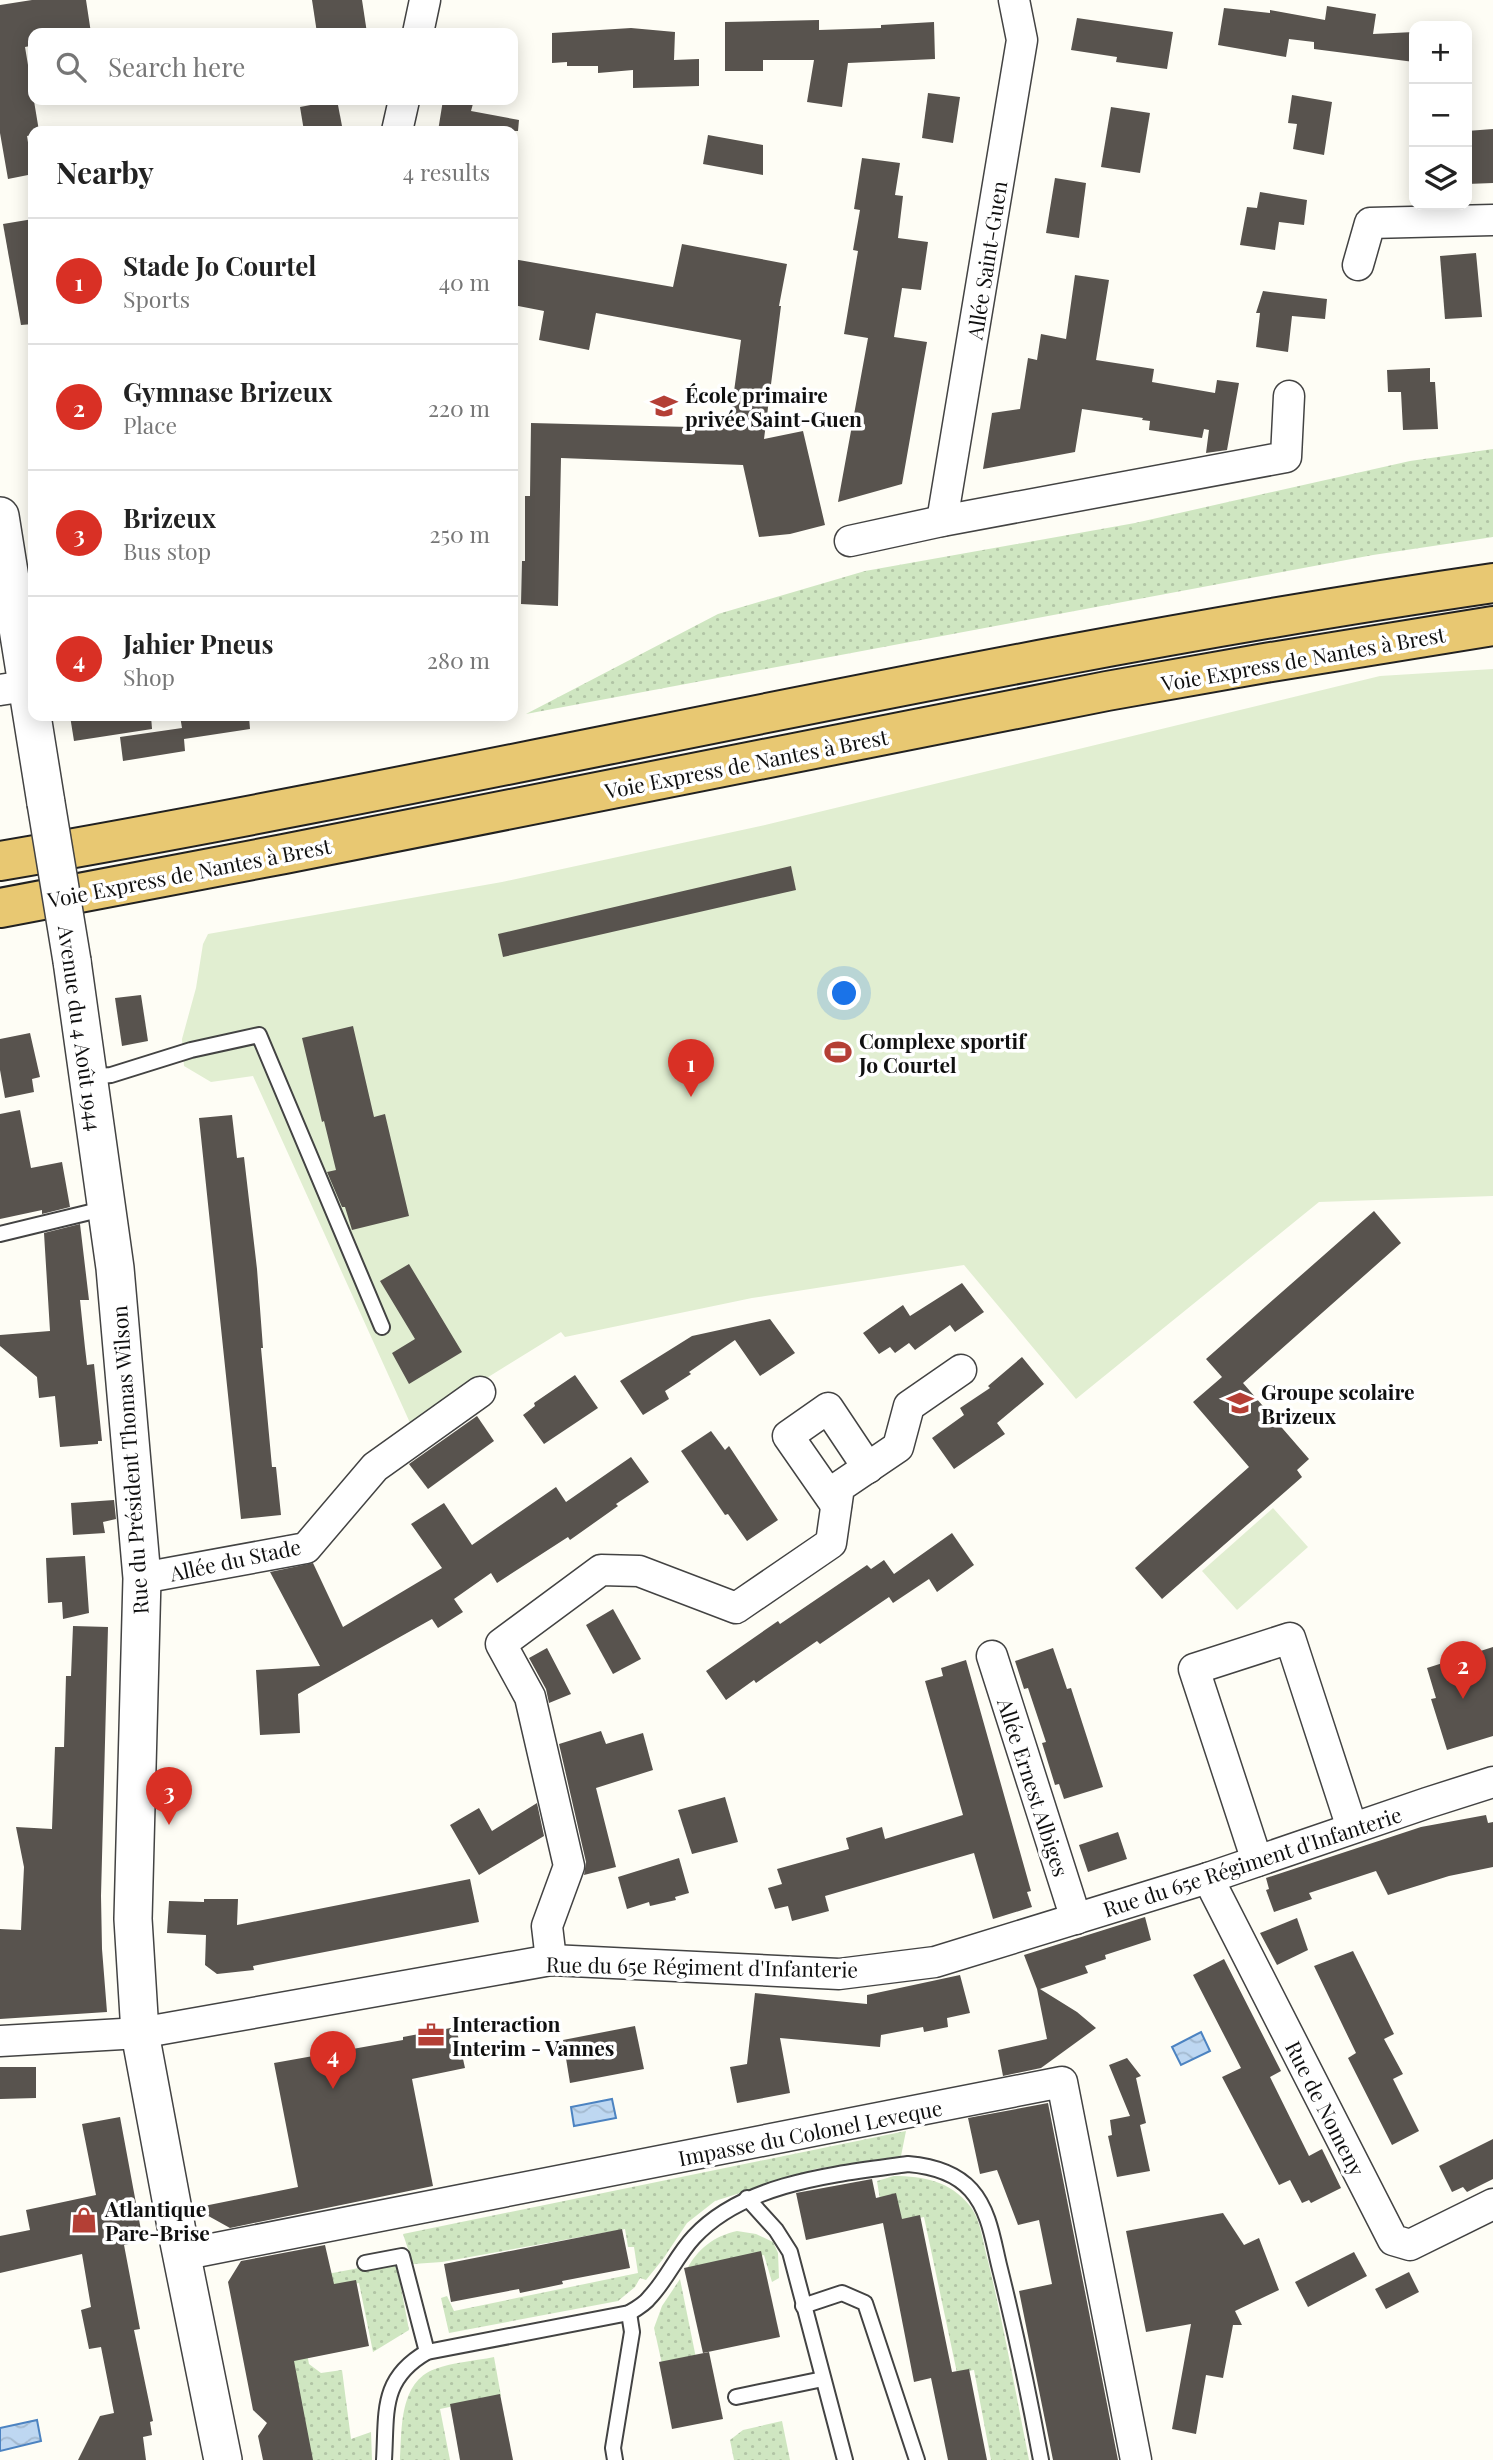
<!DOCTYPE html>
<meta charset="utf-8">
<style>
body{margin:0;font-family:"Playfair Display",serif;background:#f6f6f6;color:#222}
.controls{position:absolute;right:21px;top:21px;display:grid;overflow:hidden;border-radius:14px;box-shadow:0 4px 18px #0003}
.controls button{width:63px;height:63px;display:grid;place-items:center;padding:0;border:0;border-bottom:2px solid #e0e0e0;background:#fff;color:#222;font:35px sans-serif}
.you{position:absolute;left:845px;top:994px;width:24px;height:24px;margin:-18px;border:5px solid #fff;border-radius:50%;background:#1a73e8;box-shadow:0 0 0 10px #1a73e833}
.badge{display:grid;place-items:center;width:46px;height:46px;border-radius:50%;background:#d93025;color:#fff;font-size:23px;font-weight:700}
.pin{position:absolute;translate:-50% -58px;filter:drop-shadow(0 2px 4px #0008)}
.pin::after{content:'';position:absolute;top:37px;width:24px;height:21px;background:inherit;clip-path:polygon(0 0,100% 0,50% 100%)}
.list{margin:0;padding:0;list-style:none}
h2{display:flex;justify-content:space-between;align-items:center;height:91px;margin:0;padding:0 28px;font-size:30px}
h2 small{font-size:23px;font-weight:400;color:#767676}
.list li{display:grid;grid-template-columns:46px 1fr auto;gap:21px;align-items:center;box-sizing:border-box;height:126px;padding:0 28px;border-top:2px solid #e0e0e0}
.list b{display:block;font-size:26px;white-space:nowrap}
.list p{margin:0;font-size:23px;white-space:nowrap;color:#767676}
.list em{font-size:23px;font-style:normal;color:#767676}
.icon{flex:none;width:38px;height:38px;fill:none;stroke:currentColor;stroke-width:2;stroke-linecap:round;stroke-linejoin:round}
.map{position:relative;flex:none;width:1493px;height:2460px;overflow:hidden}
.search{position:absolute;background:#fff;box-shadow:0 4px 18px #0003;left:28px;top:28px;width:490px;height:77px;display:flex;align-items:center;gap:18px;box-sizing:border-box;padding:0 24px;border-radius:14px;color:#767676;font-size:26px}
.panel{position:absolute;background:#fff;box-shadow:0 4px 18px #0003;left:28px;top:126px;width:490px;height:595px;border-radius:14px}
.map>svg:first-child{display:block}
.grass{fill:url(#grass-dots)}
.pitch{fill:#e1eed1}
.water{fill:url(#water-waves);stroke:#4c83c1;stroke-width:2}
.building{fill:#58534e}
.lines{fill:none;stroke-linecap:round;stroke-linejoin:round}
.service-casing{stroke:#434343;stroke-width:18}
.minor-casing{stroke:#434343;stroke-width:33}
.tertiary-casing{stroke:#434343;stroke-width:40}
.trunk-casing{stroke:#212121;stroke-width:42}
.service{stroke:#fff;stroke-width:14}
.minor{stroke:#fff;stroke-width:30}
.tertiary{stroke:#fff;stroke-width:37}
.trunk{stroke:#e8c872;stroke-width:38}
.tertiary-bridge-casing{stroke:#434343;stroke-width:40;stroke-linecap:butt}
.tertiary-bridge{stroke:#fff;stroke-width:37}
.labels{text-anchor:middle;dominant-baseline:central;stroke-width:7;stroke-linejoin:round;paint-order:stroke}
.street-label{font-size:21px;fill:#101010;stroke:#fff}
.poi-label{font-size:21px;font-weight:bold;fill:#101010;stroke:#fff;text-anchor:start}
</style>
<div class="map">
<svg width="1493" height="2460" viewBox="0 0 1493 2460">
<defs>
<pattern id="grass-dots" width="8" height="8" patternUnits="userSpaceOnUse" patternTransform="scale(1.75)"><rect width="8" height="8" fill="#cfe6c1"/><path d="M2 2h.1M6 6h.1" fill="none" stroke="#b1c4a5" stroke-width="1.8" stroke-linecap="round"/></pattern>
<pattern id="water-waves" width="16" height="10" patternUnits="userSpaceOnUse" patternTransform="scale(1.75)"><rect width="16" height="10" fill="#bed7f1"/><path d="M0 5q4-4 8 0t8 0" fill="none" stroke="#a2b8ce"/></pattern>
</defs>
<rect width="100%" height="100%" fill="#fefdf5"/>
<g class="grass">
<polygon points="1493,449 1493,537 1373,555 526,714 718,614 865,571 1135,523 1410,461"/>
<polygon points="906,2131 901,2156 815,2169 715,2201 687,2223 663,2259 646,2280 640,2278 635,2287 618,2301 449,2333 441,2298 447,2296 454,2311 638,2273 634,2247 628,2247 625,2229 442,2262 413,2264 403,2234"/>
<path d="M894,2176C924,2176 950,2181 970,2206C981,2220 983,2244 988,2261C1004,2327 1016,2394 1029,2460H991L974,2370L957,2373L924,2217L884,2225L877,2181Z"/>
<path d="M737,2231L756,2234L773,2242L778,2253L779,2278L772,2282L764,2255L686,2271C697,2249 714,2236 737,2231Z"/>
<polygon points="396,2261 409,2330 373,2352 359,2283 322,2289 322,2275"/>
<polygon points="680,2279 696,2358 662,2364 654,2328 662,2306"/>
<polygon points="296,2297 309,2364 321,2373 342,2370 351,2439 371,2432 372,2460 310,2460 287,2377"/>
<path d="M494,2357L501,2396L440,2409L450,2460H400C402,2429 399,2382 435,2369C453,2362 475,2361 494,2357Z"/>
<polygon points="782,2421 790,2460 734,2460 730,2440 743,2430"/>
</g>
<g class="pitch">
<polygon points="1493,669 1493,1196 1319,1202 1076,1399 964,1265 752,1298 565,1337 561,1332 411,1425 253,1076 211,1082 184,1066 182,1039 196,988 203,944 208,934 502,882 765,825 1380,676"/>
<polygon points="1273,1508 1308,1547 1237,1610 1202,1571"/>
</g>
<g class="water">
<polygon points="1201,2032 1210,2051 1181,2065 1172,2047"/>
<polygon points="612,2099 616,2118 574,2126 571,2107"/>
<polygon points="37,2420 41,2441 0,2451 0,2428"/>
</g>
<g class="building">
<polygon points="32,0 86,0 91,33 33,33 33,40 28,41 30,46 25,47 39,131 33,131 33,135 27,136 33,174 8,179 0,133 0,5"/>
<polygon points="312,0 362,0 367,33 317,33"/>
<polygon points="1327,6 1376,14 1373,34 1414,32 1414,62 1314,49 1314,42 1289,39 1286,57 1218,45 1224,8 1270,13 1270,10 1325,20"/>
<polygon points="1077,18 1173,32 1167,69 1116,62 1117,57 1071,50"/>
<polygon points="819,20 819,30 881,28 881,25 934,22 935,59 848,63 842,107 807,102 814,60 763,60 763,71 725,71 725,22"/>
<polygon points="631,28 675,32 674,60 699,59 699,86 633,88 633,70 598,73 598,66 567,66 567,62 552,63 552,33"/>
<polygon points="928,93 960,97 953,143 922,138"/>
<polygon points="1292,95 1332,102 1324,155 1293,149 1297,124 1288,123"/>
<polygon points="337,100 343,131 304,131 300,107"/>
<polygon points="443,100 474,100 471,111 519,120 518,131 438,131"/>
<polygon points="1111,107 1150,113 1140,173 1101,167"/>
<polygon points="1493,129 1493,183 1467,184 1467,131"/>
<polygon points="708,135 763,145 763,175 703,164"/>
<polygon points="862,158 900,163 895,195 903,196 898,238 928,242 921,290 902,288 894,337 927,342 902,484 838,502 868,338 844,334 858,251 853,250 860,210 854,209"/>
<polygon points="1055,178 1086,183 1079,238 1046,233"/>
<polygon points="1260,192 1307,200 1304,225 1279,222 1275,250 1240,245 1247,207 1257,208"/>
<polygon points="33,219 33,324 21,325 3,224"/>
<polygon points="682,244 787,264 779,306 781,306 764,439 803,431 825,525 790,534 759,537 743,465 561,458 558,606 521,604 522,561 525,561 525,496 530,496 531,423 729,428 741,340 596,313 589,350 539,340 544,311 513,305 513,259 673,287"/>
<polygon points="1476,253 1482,317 1445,319 1440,256"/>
<polygon points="1075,275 1109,280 1096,360 1154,369 1152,382 1215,393 1217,380 1239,383 1227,450 1206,453 1209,430 1204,429 1202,438 1149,430 1150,421 1142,420 1143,418 1082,409 1075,452 983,469 992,413 1020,409 1028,358 1037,360 1041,334 1066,339"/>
<polygon points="1263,291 1327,299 1325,319 1292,316 1288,352 1256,347 1260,313 1256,313"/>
<polygon points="1430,368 1430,382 1435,382 1438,429 1403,430 1401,392 1388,392 1387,370"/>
<polygon points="70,716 151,716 152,729 74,741"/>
<polygon points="180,716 249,716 250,729 184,739 185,751 123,761 120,737 182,728"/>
<polygon points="791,866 796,890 503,957 498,934"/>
<polygon points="141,995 148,1041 122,1046 115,998"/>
<polygon points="353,1026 374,1117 385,1114 409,1216 352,1230 345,1207 342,1207 327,1172 336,1170 324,1121 322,1122 302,1038"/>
<polygon points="30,1033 40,1077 32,1079 34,1092 5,1098 0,1070 0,1039"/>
<polygon points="20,1110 31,1168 62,1162 70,1207 42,1214 42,1210 0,1219 0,1114"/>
<polygon points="232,1115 237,1158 244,1157 257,1269 263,1348 261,1348 272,1467 276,1467 281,1515 241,1519 199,1118"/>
<polygon points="1374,1211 1401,1243 1243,1383 1309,1459 1297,1470 1302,1477 1162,1599 1135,1568 1249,1467 1193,1402 1222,1377 1206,1359"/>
<polygon points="80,1224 89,1300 80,1300 85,1348 87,1365 94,1364 102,1441 98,1441 98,1444 60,1447 55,1396 39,1398 37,1377 0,1346 0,1335 50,1331 44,1233"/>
<polygon points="409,1264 462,1352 409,1384 392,1353 415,1339 380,1281"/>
<polygon points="962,1283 984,1312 955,1332 950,1325 915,1350 909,1343 895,1353 890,1347 879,1354 863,1333 903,1305 910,1316"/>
<polygon points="770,1319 795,1353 760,1376 735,1340 689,1372 691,1374 665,1391 669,1399 643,1415 620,1381 692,1336"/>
<polygon points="1022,1357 1044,1384 997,1423 1005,1434 954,1469 932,1438 964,1415 960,1408 990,1388 988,1386"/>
<polygon points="575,1375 598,1408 544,1444 523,1415 535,1406 534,1403"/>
<polygon points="477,1416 494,1441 428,1489 409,1464"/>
<polygon points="711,1431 725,1450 729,1446 778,1520 747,1541 728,1514 725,1515 681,1451"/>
<polygon points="631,1457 649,1482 616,1504 618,1506 570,1540 568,1537 497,1583 491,1573 454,1599 463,1612 438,1628 432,1619 298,1694 300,1733 260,1735 256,1670 320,1666 270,1572 313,1563 343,1627 442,1568 411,1524 444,1503 472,1545 556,1487 566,1502"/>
<polygon points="114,1500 116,1519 103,1522 105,1533 73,1535 71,1503"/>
<polygon points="952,1533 974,1565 937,1592 929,1579 893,1603 889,1597 820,1644 817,1641 756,1683 754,1680 726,1700 706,1671 778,1621 780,1624 867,1565 871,1569 884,1560 894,1574"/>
<polygon points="85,1556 89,1613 63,1619 62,1602 48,1603 46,1558"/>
<polygon points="613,1609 641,1659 613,1674 586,1625"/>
<polygon points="73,1626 108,1627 101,1896 102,1949 107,2012 0,2019 0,1929 21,1930 24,1867 16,1827 52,1829 55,1747 64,1747 66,1676 71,1676"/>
<polygon points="1493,1647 1493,1736 1447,1750 1431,1699 1436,1698 1427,1668"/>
<polygon points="547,1648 571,1694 549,1703 546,1689 529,1658"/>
<polygon points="1053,1648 1067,1689 1071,1688 1103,1787 1064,1799 1059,1784 1055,1785 1042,1743 1046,1742 1028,1688 1024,1689 1015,1661"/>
<polygon points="966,1660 1031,1891 1027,1892 1032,1907 993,1919 974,1853 825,1896 829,1911 792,1921 788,1906 775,1909 768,1888 782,1884 777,1869 849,1849 846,1838 882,1827 885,1839 963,1815 925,1681 943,1676 941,1668"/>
<polygon points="601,1731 606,1744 643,1733 653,1770 596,1788 616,1867 584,1875 586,1862 559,1744"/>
<polygon points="725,1797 738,1842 692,1854 678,1810"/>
<polygon points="537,1803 544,1836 479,1875 450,1825 479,1808 492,1831"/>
<polygon points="1486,1815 1488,1823 1493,1822 1493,1867 1449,1876 1388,1895 1376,1871 1309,1893 1312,1899 1274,1912 1266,1890 1269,1889 1266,1878 1421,1827"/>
<polygon points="1118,1832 1127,1859 1088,1872 1079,1845"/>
<polygon points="679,1858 689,1893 675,1897 676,1900 650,1906 649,1902 627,1909 618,1877"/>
<polygon points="470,1879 479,1922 253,1966 254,1970 217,1974 205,1965 206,1935 167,1933 169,1901 204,1902 204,1899 238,1899 237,1925"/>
<polygon points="1145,1917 1151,1940 1105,1955 1106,1959 1085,1966 1088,1973 1040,1989 1077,2012 1096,2028 1041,2068 1003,2076 998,2050 1047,2039 1037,1989 1024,1955"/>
<polygon points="1297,1918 1308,1950 1277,1965 1260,1933"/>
<polygon points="1353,1951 1394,2034 1384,2039 1403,2074 1393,2079 1419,2131 1392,2145 1348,2058 1356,2053 1314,1966"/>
<polygon points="1224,1959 1281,2071 1270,2077 1309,2156 1322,2149 1341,2188 1311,2203 1309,2200 1302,2203 1290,2180 1279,2185 1222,2077 1241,2068 1193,1975"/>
<polygon points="960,1975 970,2013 947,2018 948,2027 924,2032 923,2027 881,2035 880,2047 780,2038 790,2093 737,2103 730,2067 747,2064 755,1993 867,2004 867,1995"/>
<polygon points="635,2026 644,2069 570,2083 563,2040"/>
<polygon points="456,2027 465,2068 412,2079 433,2186 230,2228 194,2208 298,2187 274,2063 403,2040 403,2037"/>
<polygon points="1127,2058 1141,2076 1136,2078 1146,2123 1140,2125 1150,2171 1117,2177 1108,2136 1112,2135 1110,2120 1130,2116 1109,2065"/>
<polygon points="0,2067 36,2067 36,2098 0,2099"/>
<polygon points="1048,2103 1118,2460 1053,2460 1019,2291 1052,2284 1039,2220 1018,2225 997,2170 980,2174 968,2118"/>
<polygon points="120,2117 143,2241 124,2245 140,2329 134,2330 153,2421 150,2422 152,2435 143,2437 146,2460 78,2460 100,2416 114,2413 101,2347 89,2349 81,2310 91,2307 82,2254 0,2273 0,2236 30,2230 26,2210 96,2195 82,2124"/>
<polygon points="1493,2139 1493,2179 1467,2192 1463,2187 1452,2192 1439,2166"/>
<polygon points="872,2179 876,2198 896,2193 902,2219 920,2215 952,2372 969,2369 987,2460 948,2460 931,2378 914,2382 883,2223 806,2240 796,2193"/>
<polygon points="1223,2213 1244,2245 1259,2238 1279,2290 1235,2311 1242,2325 1233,2325 1223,2378 1206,2375 1196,2434 1172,2429 1191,2324 1146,2332 1126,2231"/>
<polygon points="622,2229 630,2268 562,2281 563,2284 520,2293 519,2289 451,2302 444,2264"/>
<polygon points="325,2245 334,2284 356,2280 369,2346 294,2361 313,2460 263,2460 258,2436 267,2423 253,2410 228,2282 241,2261"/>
<polygon points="761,2251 780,2337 703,2353 684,2268"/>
<polygon points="1354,2252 1367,2276 1308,2307 1295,2282"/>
<polygon points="1409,2272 1419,2292 1386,2309 1375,2289"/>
<polygon points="709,2352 723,2419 672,2429 659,2362"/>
<polygon points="500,2394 513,2460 460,2460 450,2404"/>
</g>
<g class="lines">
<g class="service-casing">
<g id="service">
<polyline points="90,1077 111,1075 191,1050 259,1035 382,1327"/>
<polyline points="0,1234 107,1208"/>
<polyline points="747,2198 776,2230 790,2252 845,2460"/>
<polyline points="365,2263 402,2256 427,2352"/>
<polyline points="803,2306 842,2293 865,2303 917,2460"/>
<polyline points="736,2397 823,2379"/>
<path d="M384,2460C387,2412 380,2379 427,2352L629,2313C636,2309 645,2304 650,2297C667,2279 677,2255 694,2237C745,2182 837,2174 908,2164C931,2166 955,2172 971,2190C989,2210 993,2240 999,2265C1015,2329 1029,2395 1041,2460"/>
<polyline points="615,2460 613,2448 632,2332 629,2313"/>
</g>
</g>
<g class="minor-casing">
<g id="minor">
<polyline points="418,33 425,0"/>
<polyline points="397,131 404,100"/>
<polyline points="1358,265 1370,223 1493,220"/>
<polyline points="942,521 1022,40 1014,0"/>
<polyline points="850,541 942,521 1286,457 1289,396"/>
<polyline points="0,690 33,685"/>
<polyline points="836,1505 788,1436 828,1408 868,1468"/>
<polyline points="142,1578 306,1548 375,1467 480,1392"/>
<polyline points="992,1656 1076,1919"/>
<polyline points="1257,1861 1194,1669 1290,1638 1352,1828"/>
<polyline points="1208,1878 1393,2240 1410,2245 1493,2204"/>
<polyline points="551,1960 547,1926 569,1866 530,1697 501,1644 601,1570 639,1571 736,1608 831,1543 839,1487 898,1447 909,1406 961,1370"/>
<polyline points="0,2041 140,2033 551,1960 839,1974 935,1962 1208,1878 1427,1803 1493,1782"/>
<polyline points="181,2255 1062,2082 1136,2460"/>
</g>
</g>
<g class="tertiary-casing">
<g id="tertiary">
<polyline points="0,516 46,803"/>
<polyline points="72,961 115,1268 142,1578 133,1919 140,2033 179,2242 223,2460"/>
</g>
</g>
<g class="trunk-casing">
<g id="trunk">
<path d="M0,861C499,775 992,656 1493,583"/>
<polyline points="0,908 284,854 1107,691 1265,663 1493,626"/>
</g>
</g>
<use href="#service" class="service"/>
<use href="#minor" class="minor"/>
<use href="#tertiary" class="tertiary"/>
<use href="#trunk" class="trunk"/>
<g class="tertiary-bridge-casing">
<polyline id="tertiary-bridge" points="46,803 72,961"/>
</g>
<use href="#tertiary-bridge" class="tertiary-bridge"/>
</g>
<defs>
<g id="school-bare" transform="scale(2.1)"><path d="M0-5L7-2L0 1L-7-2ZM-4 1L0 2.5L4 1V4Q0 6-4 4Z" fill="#b43f35" stroke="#fff" stroke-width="2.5" paint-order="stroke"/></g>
<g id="stadium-bare" transform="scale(2.1)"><path d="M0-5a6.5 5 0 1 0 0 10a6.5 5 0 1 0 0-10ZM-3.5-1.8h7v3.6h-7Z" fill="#b43f35" stroke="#fff" stroke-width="2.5" paint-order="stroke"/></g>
<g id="office-bare" transform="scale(2.1)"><path d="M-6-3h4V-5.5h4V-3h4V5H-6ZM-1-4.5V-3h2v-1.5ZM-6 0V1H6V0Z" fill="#b43f35" stroke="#fff" stroke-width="2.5" paint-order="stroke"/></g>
<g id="shop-bare" transform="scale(2.1)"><path d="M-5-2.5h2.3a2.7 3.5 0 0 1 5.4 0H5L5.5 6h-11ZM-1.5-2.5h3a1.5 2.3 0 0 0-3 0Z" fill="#b43f35" stroke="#fff" stroke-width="2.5" paint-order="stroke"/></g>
</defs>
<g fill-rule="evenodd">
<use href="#school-bare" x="664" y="406"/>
<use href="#stadium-bare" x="838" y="1052"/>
<use href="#school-bare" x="1240" y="1403"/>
<use href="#office-bare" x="431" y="2035"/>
<use href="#shop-bare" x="84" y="2220"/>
</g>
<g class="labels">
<g class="street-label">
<text transform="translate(986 260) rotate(-81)">Allée Saint-Guen</text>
<text transform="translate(1303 658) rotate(-10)">Voie Express de Nantes à Brest</text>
<text transform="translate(746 763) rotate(-11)">Voie Express de Nantes à Brest</text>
<text transform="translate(189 872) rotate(-11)">Voie Express de Nantes à Brest</text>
<text transform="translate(81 1028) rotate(82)">Avenue du 4 Août 1944</text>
<text transform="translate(129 1460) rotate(-94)">Rue du Président Thomas Wilson</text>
<text transform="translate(235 1559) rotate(-12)">Allée du Stade</text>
<text transform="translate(1034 1787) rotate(72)">Allée Ernest Albiges</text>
<text transform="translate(1252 1861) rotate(-18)">Rue du 65e Régiment d'Infanterie</text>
<text transform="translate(702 1966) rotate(1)">Rue du 65e Régiment d'Infanterie</text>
<text transform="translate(1326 2108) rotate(63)">Rue de Nomeny</text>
<text transform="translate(810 2132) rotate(-11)">Impasse du Colonel Leveque</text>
</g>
<g class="poi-label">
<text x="685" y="394">École primaire<tspan x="685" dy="24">privée Saint-Guen</tspan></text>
<text x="859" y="1040">Complexe sportif<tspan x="859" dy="24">Jo Courtel</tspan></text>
<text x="1261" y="1391">Groupe scolaire<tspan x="1261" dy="24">Brizeux</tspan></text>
<text x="452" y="2023">Interaction<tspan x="452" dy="24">Interim - Vannes</tspan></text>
<text x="105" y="2208">Atlantique<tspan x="105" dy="24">Pare-Brise</tspan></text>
</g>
</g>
</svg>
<div class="controls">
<button>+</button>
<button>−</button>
<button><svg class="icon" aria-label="layers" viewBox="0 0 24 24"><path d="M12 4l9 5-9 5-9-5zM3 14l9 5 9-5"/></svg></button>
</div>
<div class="you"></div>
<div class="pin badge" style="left:691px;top:1097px">1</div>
<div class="pin badge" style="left:1463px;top:1699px">2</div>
<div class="pin badge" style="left:169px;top:1825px">3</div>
<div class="pin badge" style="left:333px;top:2089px">4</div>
<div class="search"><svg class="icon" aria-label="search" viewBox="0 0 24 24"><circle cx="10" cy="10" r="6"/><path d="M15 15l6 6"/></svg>Search here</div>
<section class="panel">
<h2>Nearby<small>4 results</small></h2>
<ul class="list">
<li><span class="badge">1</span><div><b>Stade Jo Courtel</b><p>Sports</p></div><em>40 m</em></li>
<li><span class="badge">2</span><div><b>Gymnase Brizeux</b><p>Place</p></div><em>220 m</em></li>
<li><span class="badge">3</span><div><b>Brizeux</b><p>Bus stop</p></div><em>250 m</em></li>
<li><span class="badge">4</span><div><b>Jahier Pneus</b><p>Shop</p></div><em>280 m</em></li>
</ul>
</section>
</div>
